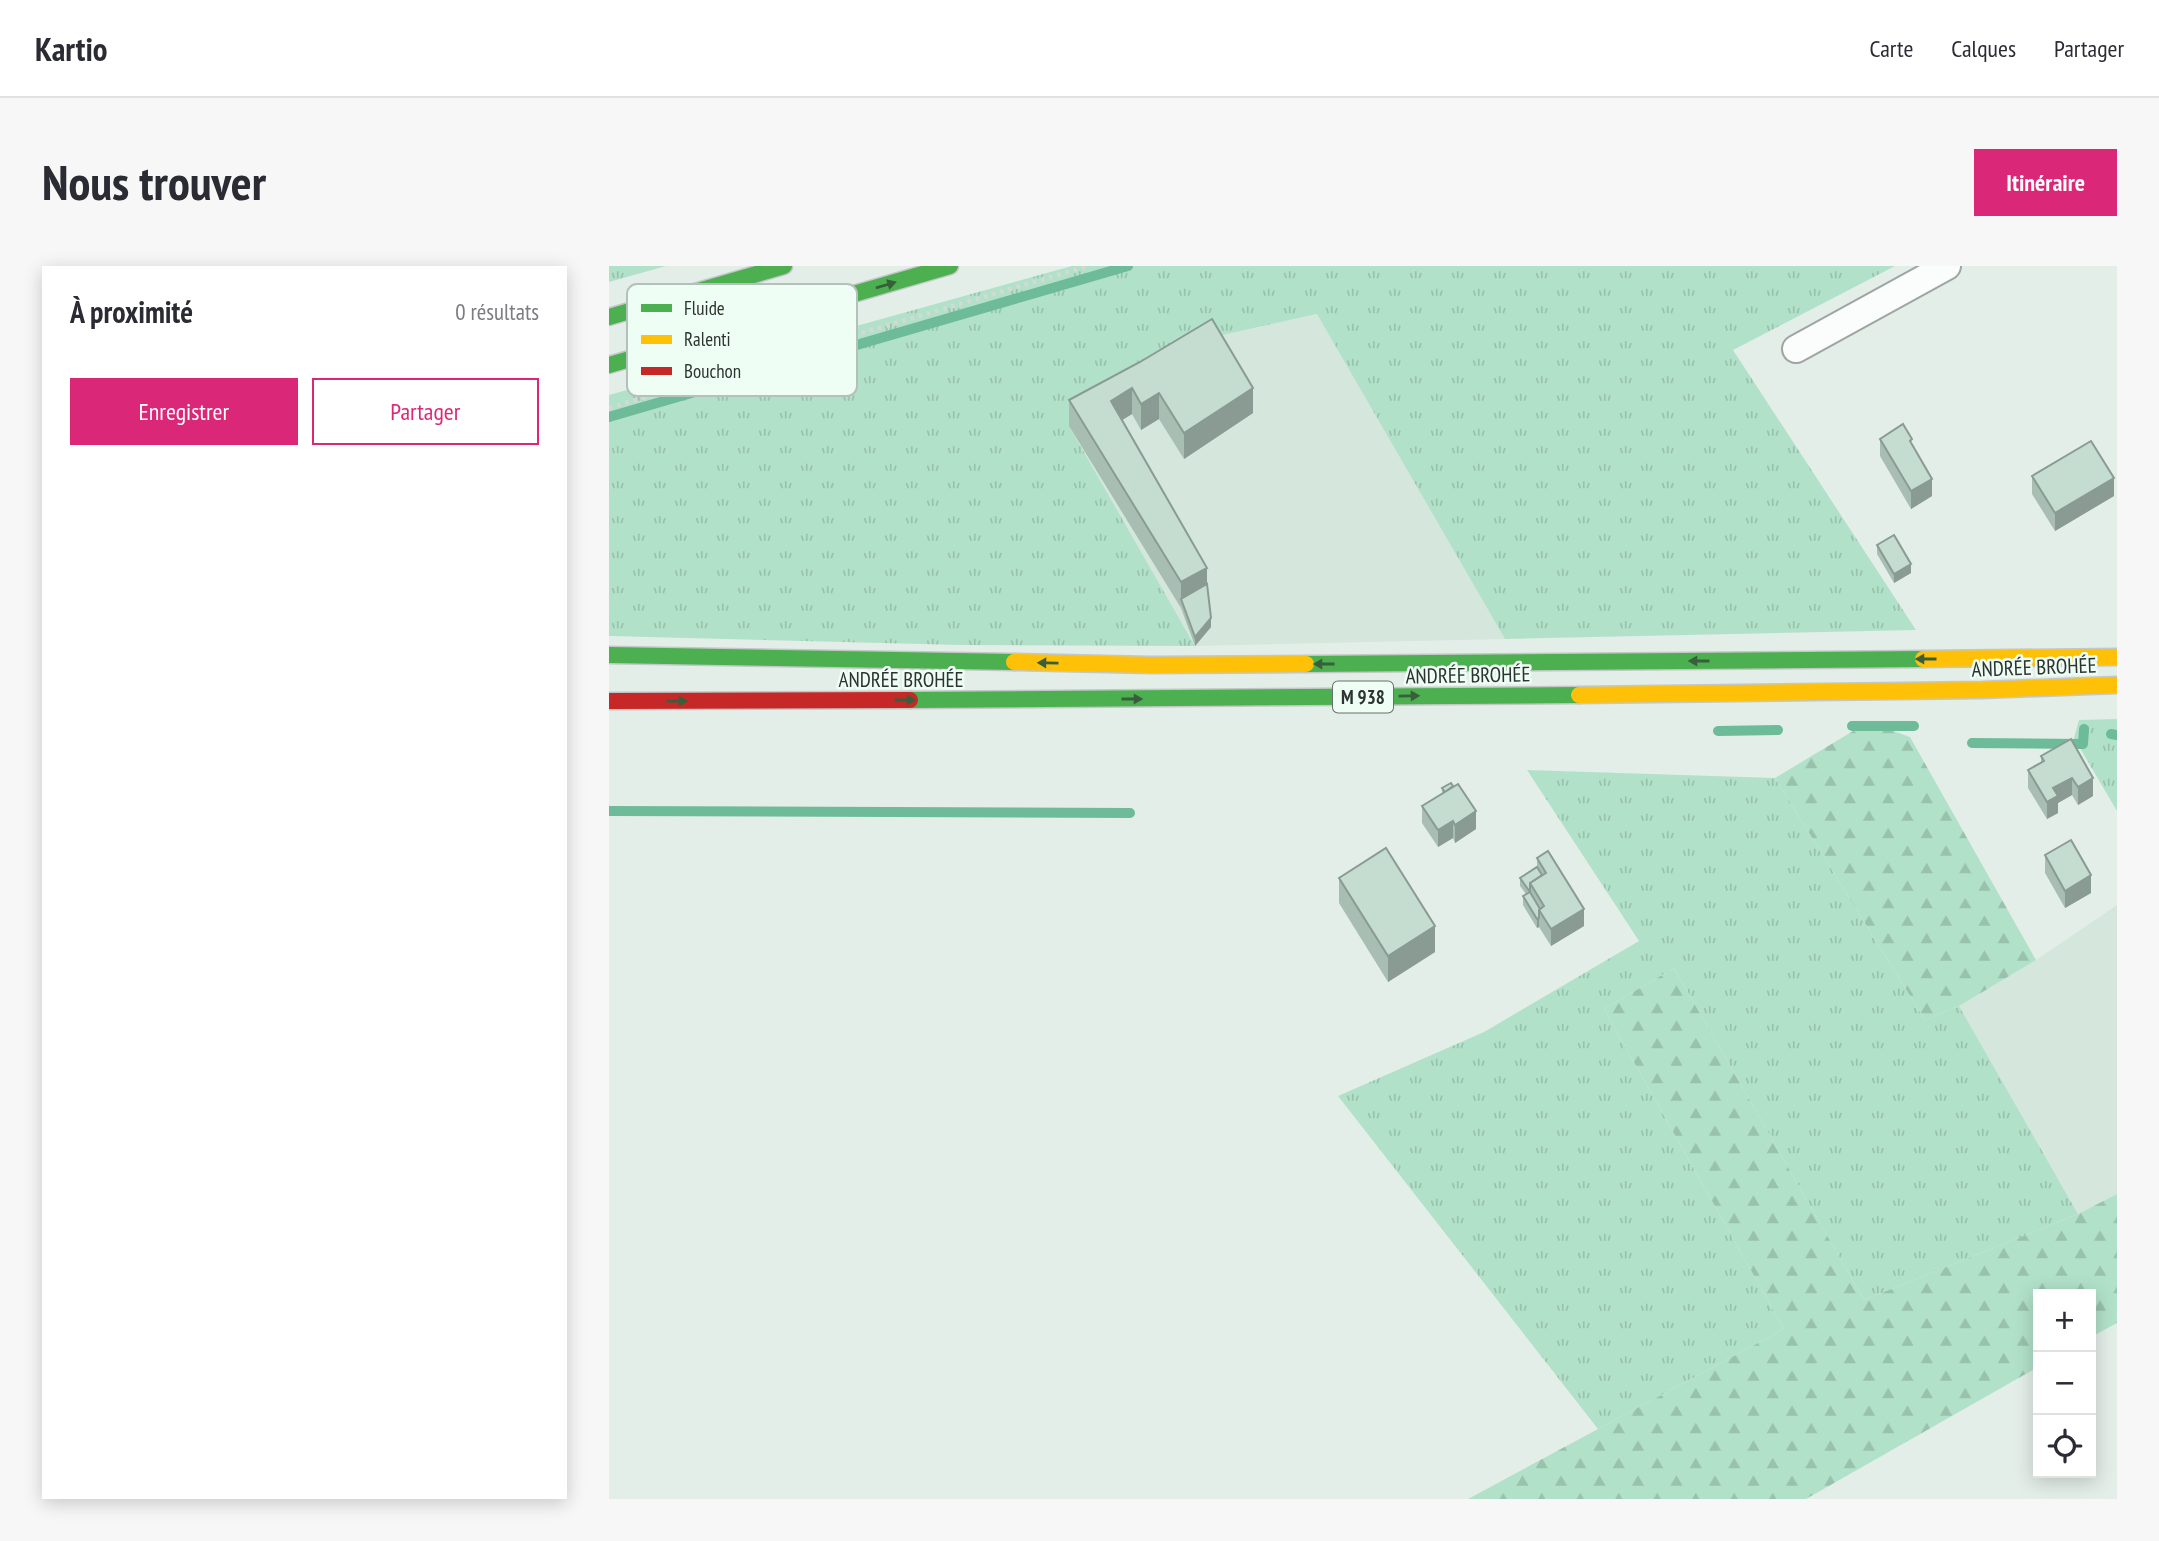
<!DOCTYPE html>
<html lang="fr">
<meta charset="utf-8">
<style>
body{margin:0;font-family:"PT Sans Narrow",sans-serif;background:#f7f7f7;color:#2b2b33}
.controls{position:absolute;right:21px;bottom:21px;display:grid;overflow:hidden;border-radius:0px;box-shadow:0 4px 18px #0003}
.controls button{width:63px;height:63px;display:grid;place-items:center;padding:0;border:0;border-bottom:2px solid #e1e1e2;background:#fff;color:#2b2b33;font:35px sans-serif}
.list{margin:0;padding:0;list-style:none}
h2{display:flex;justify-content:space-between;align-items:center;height:91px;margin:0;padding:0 28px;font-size:30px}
h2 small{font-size:23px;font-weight:400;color:#7c7c81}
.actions{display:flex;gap:14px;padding:21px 28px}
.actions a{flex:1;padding:16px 0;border:2px solid #db2777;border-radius:0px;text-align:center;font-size:24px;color:#db2777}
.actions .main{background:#db2777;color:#fff}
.icon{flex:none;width:38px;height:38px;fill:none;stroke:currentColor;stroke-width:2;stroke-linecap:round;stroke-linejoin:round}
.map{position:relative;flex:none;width:1508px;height:1233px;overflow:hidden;border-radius:0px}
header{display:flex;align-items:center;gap:42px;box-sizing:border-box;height:98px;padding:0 35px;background:#fff;border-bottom:2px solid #e1e1e2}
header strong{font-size:33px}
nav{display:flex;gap:38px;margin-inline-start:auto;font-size:24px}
.intro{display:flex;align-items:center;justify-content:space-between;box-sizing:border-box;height:168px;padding:0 42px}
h1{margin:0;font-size:49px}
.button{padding:18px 32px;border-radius:0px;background:#db2777;color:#fff;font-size:24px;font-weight:700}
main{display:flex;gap:42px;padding:0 42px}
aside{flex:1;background:#fff;border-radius:0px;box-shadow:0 4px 18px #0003}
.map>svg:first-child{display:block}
.built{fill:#d5e6dc}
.grass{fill:url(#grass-tufts)}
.forest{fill:url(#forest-firs)}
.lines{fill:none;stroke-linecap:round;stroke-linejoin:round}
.stream{stroke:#6dbb98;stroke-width:10}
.street-casing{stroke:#9ea5a2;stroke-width:30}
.fast-casing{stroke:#c3c8c6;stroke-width:19}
.slow-casing{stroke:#c3c8c6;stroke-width:19}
.jam-casing{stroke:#c3c8c6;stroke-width:19}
.path{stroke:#d6d8d6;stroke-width:4.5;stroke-dasharray:3.5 5;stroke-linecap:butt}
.street{stroke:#fbfcfc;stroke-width:26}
.fast{stroke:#4caf50;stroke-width:16}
.slow{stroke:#ffc107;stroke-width:16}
.jam{stroke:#c62828;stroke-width:16}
.wall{fill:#a9beb3}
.shaded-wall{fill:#899b92}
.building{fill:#c4ddd0;stroke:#899b92;stroke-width:2}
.oneway{fill:#385e3b}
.labels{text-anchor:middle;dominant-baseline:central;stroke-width:5;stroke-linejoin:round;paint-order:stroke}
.shield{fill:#eefef5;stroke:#67706b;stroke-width:2}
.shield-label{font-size:19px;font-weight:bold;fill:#2d3330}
.street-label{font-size:21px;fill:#2d3330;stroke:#eefef5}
.key{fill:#eefef5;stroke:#b4c1ba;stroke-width:2}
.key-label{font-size:19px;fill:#2d3330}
</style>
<header>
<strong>Kartio</strong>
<nav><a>Carte</a><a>Calques</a><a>Partager</a></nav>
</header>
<div class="intro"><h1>Nous trouver</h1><a class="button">Itinéraire</a></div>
<main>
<aside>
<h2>À proximité<small>0 résultats</small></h2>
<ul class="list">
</ul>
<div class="actions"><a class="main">Enregistrer</a><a>Partager</a></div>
</aside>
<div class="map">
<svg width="1508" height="1233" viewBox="0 0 1508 1233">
<defs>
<pattern id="grass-tufts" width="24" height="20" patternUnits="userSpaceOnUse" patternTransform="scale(1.75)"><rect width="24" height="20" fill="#b2e1c9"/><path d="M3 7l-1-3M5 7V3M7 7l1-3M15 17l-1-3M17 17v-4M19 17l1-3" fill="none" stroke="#99c2ad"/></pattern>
<pattern id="forest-firs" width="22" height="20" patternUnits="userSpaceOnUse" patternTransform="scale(1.75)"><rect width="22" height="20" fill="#b2e1c9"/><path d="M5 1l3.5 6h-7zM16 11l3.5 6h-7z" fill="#99c2ad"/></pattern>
</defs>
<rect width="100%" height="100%" fill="#e4eee9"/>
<g class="built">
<polygon points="709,48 896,373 586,380 460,160 605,71"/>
<polygon points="1508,639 1508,928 1469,948 1350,740 1427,694"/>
</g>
<g class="grass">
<polygon points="0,0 57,0 0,16"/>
<polygon points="463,0 1286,0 1124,84 1307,364 896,373 708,48 605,71 460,160 586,380 352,379 0,370 0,129"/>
<polygon points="1508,453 1508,545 1465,472 1470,454"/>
<polygon points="918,504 1166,512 1316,754 1350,740 1469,948 1255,1034 1065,702 995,743 1175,1063 989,1163 729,830 875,766 1030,675"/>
</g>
<g class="forest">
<polygon points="1259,456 1301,471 1427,694 1350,740 1316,754 1166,512"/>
<polygon points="1065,702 1255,1034 1469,948 1508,928 1508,1057 1482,1071 1482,1028 1429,1028 1429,1101 1197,1233 859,1233 1175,1063 995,743"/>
</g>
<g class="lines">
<g class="stream">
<polyline points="0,151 519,0"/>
<polyline points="1243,460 1305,460"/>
<polyline points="1109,465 1169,464"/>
<polyline points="1502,468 1508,469"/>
<polyline points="1363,477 1474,478 1475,463"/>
<polyline points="0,545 521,547"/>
</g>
<g class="street-casing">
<polyline id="street" points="1187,83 1338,0"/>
</g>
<g class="fast-casing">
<g id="fast">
<polyline points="0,51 175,0"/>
<polyline points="0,99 341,0"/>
<polyline points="0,389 405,396"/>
<polyline points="697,398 1314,393"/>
<polyline points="301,434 970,429"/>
</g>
</g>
<g class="slow-casing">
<g id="slow">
<polyline points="1314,393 1508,391"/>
<polyline points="405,396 542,399 697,398"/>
<polyline points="970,429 1373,424 1508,419"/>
</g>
</g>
<g class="jam-casing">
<polyline id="jam" points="0,435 301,434"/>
</g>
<polyline class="path" points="0,142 479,0"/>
<use href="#street" class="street"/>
<use href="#fast" class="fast"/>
<use href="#slow" class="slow"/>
<use href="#jam" class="jam"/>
</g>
<g class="wall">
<polygon points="531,96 644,147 575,193 550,153 532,164 523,148 513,154 598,318 602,361 586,380 572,342 460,160 460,134"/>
<polygon points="1271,173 1323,230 1302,243 1271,190"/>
<polygon points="1423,210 1505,230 1446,265 1423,228"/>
<polygon points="1268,279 1302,307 1285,317 1268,288"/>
<polygon points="1462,473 1484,530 1469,539 1463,529 1449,537 1449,547 1438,553 1419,522 1419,504 1432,497 1432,490"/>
<polygon points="833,522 867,563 846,577 844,572 829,581 813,557 813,540 833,527"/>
<polygon points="1436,589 1482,627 1456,642 1436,607"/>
<polygon points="928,592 975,660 942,680 930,661 928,662 914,639 914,630 917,628 911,620 911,612 928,601"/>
<polygon points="730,612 826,686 779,716 730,637"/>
</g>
<g class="shaded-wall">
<polygon points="523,122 523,148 502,161 502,135"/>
<polygon points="644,122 644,147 575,193 575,167"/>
<polygon points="550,127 550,153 532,164 532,138"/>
<polygon points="1505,212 1505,230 1446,265 1446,247"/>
<polygon points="1323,213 1323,230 1302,243 1302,225"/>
<polygon points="1302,298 1302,307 1285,317 1285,308"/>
<polygon points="598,302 598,327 572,333 572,316"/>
<polygon points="602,352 602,361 586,380 586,371"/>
<polygon points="1463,512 1463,529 1449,537 1449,547 1438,553 1438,536 1444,522"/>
<polygon points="1484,512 1484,530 1469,539 1469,521"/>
<polygon points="867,545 867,563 846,577 846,559"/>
<polygon points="844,555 844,572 829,581 829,564"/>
<polygon points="1482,609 1482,627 1456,642 1456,625"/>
<polygon points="975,643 975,660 942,680 942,663"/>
<polygon points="930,652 930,661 928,662 928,653"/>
<polygon points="826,660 826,686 779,716 779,690"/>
</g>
<g class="building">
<polygon points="603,53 644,122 575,167 550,127 532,138 523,122 502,135 598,302 572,316 460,134 531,96"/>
<polygon points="1294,158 1303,173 1301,175 1323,213 1302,225 1271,173"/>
<polygon points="1482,175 1505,212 1446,247 1423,210"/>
<polygon points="1285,269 1302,298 1285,308 1268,279"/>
<polygon points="598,318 602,352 586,371 572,333"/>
<polygon points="1462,473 1484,512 1469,521 1463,512 1444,522 1449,530 1438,536 1419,504 1435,495 1432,490"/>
<polygon points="842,517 844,520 836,526 833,522"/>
<polygon points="849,518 867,545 846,559 844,555 829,564 813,540"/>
<polygon points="1462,574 1482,609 1456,625 1436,589"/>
<polygon points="777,582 826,660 779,690 730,612"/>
<polygon points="939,585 975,643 942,663 930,644 935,640 921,617 937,607 928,592"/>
<polygon points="928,601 933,609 921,617 921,626 911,612"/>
<polygon points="921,626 931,643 930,644 930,652 928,653 914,630"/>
</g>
<defs><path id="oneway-solid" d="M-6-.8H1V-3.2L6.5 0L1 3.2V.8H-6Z" transform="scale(1.75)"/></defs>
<g class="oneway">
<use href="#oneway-solid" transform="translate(277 19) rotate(-16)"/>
<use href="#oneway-solid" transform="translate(1317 393) rotate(180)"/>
<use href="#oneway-solid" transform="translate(1090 395) rotate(180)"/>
<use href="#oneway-solid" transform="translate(439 397) rotate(-179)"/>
<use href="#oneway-solid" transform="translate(715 398) rotate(180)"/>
<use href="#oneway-solid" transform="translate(800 430) rotate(-1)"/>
<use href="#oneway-solid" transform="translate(523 433)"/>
<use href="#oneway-solid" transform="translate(296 434)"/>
<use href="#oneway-solid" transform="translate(68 435)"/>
</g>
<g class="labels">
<rect class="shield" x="724" y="415.5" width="60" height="31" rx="5"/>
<g class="shield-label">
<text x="754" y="431">M 938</text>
</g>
<g class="street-label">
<text transform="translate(1425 401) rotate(-2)">ANDRÉE BROHÉE</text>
<text transform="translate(859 409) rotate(-1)">ANDRÉE BROHÉE</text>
<text x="292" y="413">ANDRÉE BROHÉE</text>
</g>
</g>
<rect x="18" y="18" width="230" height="112" rx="10" class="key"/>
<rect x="32" y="38" width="31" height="8" fill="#4caf50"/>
<rect x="32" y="69" width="31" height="9" fill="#ffc107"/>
<rect x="32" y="101" width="31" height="8" fill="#c62828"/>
<g class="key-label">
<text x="75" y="49">Fluide</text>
<text x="75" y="80">Ralenti</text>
<text x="75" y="112">Bouchon</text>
</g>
</svg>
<div class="controls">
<button>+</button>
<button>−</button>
<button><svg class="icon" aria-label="locate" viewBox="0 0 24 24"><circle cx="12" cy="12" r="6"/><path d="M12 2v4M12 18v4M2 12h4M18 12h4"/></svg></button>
</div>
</div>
</main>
